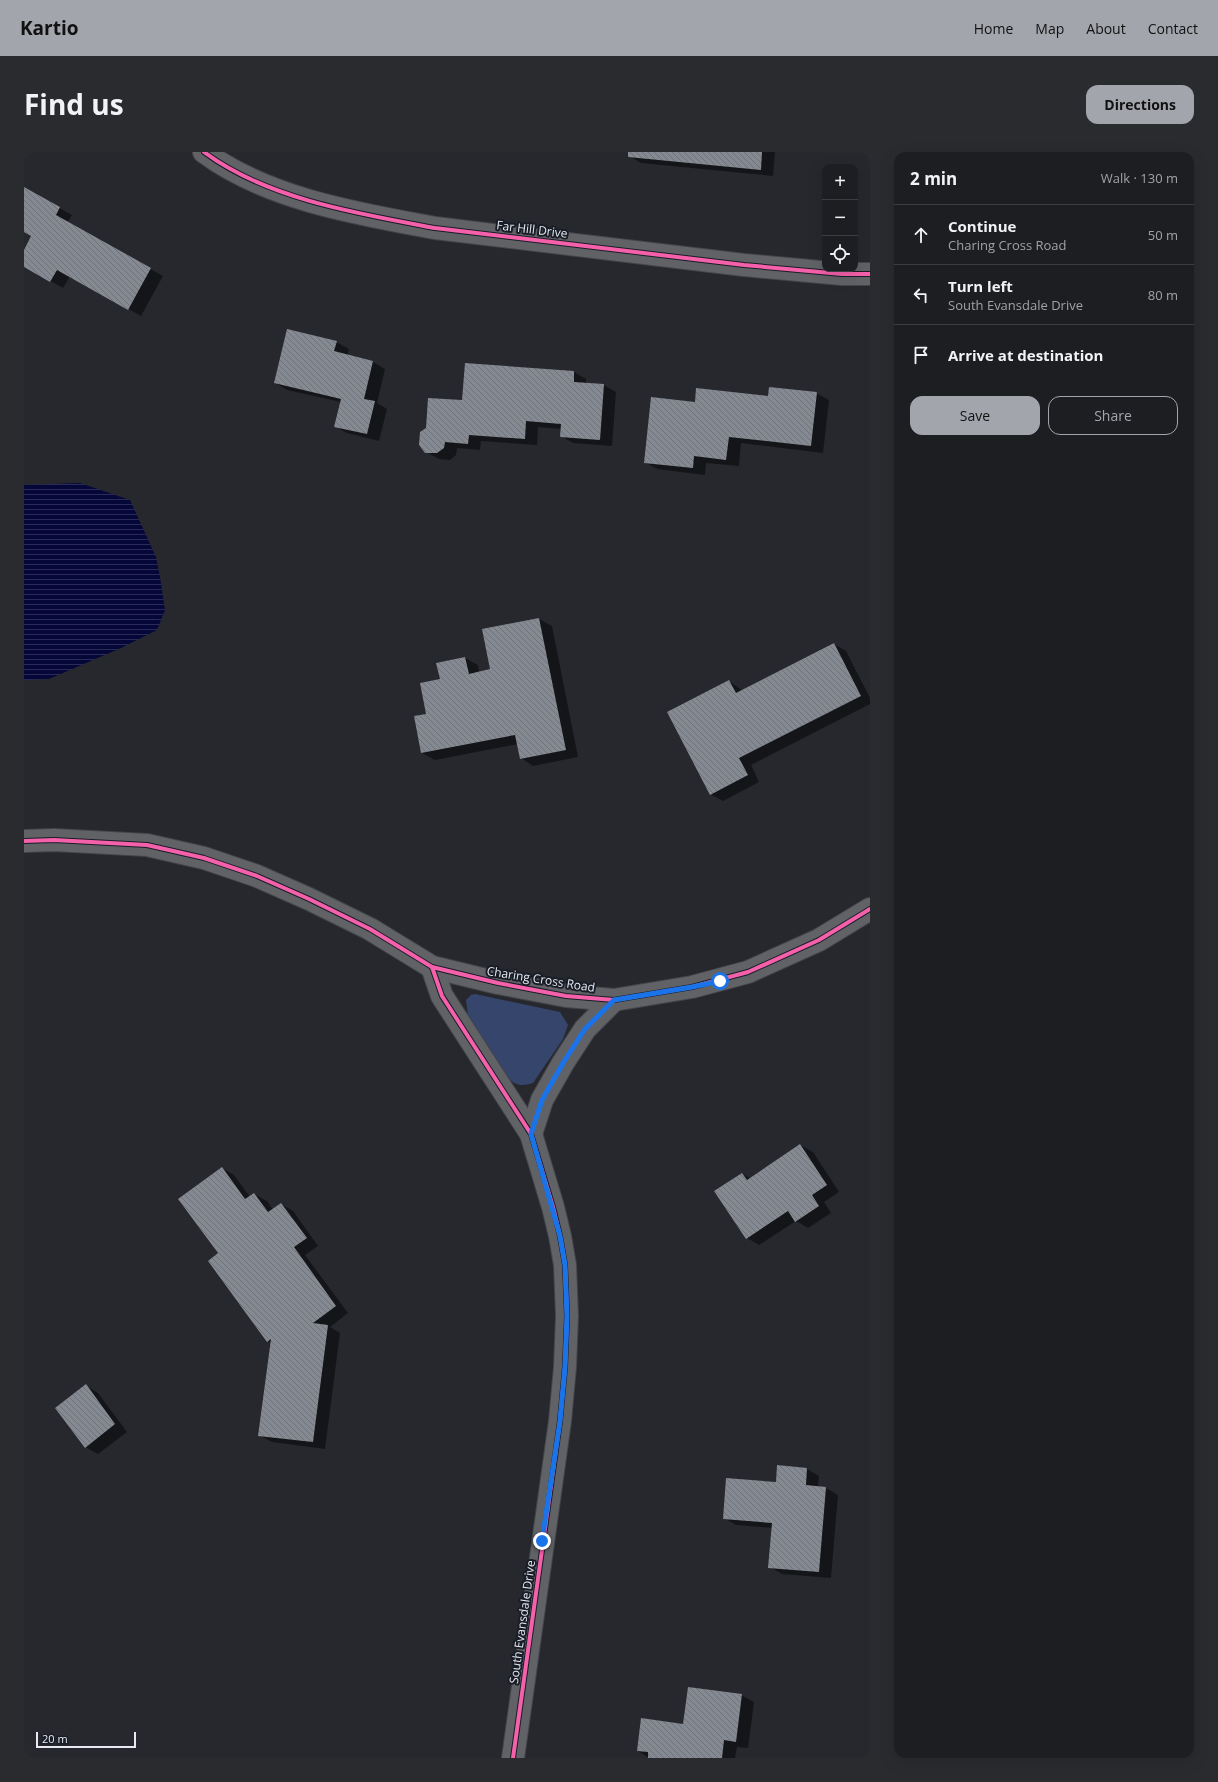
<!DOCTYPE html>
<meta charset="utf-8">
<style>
body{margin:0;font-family:"Open Sans",sans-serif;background:#292b2f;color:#f1f3f6}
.controls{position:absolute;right:12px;top:12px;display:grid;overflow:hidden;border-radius:8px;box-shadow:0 4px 16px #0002}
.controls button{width:36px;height:36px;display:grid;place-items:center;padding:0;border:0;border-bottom:1px solid #3a3c40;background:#1c1e22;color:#f1f3f6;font:20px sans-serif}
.scale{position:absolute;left:12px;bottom:10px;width:100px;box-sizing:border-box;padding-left:4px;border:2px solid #e6e9f0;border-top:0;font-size:11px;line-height:14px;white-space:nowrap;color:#e6e9f0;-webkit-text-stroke:3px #191d27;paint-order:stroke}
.stop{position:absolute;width:12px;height:12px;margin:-9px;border:3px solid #1a73e8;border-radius:50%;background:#fff}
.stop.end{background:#1a73e8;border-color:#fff;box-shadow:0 1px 4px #0008}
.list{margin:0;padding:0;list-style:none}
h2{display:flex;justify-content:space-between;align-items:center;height:52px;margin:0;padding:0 16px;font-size:17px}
h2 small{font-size:13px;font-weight:400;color:#a0a2a5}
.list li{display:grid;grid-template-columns:26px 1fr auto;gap:12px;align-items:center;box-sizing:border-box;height:60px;padding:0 16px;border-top:1px solid #3a3c40}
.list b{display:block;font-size:15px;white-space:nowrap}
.list p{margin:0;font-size:13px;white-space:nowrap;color:#a0a2a5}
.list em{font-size:13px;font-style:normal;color:#a0a2a5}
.actions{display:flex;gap:8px;padding:12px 16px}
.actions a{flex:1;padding:9px 0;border:1px solid #a3a5ac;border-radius:12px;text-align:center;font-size:14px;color:#a3a5ac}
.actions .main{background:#a3a5ac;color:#111}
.icon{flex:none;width:22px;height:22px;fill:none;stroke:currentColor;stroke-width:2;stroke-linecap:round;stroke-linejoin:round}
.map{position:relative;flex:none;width:846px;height:1606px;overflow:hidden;border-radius:12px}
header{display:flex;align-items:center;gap:24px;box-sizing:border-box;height:56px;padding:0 20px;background:#a3a5ac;color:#111}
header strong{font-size:19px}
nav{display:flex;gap:22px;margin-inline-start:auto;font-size:14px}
.intro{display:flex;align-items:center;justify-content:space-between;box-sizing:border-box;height:96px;padding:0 24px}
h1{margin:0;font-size:28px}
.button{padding:10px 18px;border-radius:12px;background:#a3a5ac;color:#111;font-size:14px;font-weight:700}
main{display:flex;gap:24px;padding:0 24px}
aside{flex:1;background:#1c1e22;border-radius:12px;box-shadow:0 4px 16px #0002}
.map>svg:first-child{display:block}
.green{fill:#36456c}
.water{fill:url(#water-rules)}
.shadow{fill:#0007}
.building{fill:url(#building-back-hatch)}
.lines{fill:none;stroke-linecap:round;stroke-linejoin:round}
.minor-casing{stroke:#43454a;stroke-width:24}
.minor{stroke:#616266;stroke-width:22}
.cycleway-casing{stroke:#191d27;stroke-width:6}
.cycleway{stroke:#f560ab;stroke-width:4}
.route{stroke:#1a73e8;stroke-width:5}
.labels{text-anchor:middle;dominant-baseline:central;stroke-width:4;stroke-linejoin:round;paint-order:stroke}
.street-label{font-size:12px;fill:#e6e9f0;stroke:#191d27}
</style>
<header>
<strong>Kartio</strong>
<nav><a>Home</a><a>Map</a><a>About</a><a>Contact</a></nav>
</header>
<div class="intro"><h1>Find us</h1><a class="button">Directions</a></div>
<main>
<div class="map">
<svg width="846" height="1606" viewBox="0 0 846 1606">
<defs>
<pattern id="water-rules" width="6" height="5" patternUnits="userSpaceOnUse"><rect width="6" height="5" fill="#060739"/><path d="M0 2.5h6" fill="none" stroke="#2a2b56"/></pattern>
<pattern id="building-back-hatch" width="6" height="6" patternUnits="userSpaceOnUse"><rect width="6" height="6" fill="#858992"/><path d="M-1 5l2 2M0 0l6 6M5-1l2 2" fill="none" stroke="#6f7278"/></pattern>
</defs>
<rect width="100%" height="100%" fill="#26282e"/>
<path class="green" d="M451,842L536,860L544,873L539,887L509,931C496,935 490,933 482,923L444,863L442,848L447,843Z"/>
<polygon class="water" points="56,331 106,348 132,405 136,425 141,458 133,478 97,496 25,527 0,528 0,333"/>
<g class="shadow">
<polygon points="605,0 751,0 749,24 617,11 605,4"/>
<polygon points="0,36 48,63 43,71 139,124 117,164 46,124 39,136 0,114 0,100 9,84 0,79"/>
<polygon points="312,190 325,197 323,204 349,210 361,217 353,251 363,257 355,289 323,281 311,274 317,250 263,238 251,231"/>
<polygon points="442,212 550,220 562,227 562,232 580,233 592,240 588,294 549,291 537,284 538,277 514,275 513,293 457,289 456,298 433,296 432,303 426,308 415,307 402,300 439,249"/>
<polygon points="792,241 805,248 799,301 717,291 715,314 682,311 681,323 633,317 621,310 672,251"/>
<polygon points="515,467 528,474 554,605 509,614 497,606 494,592 411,608 398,601 403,563 417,528 413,511 441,506 454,513 455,521 467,518"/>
<polygon points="810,492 822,499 846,546 846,552 727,613 735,630 699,649 686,642 705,529 719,539"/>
<polygon points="776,993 789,1000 815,1040 800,1050 807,1061 784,1076 772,1069 735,1093 723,1086 718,1022 726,1026"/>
<polygon points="198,1016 210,1023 226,1045 230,1042 243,1049 249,1058 257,1052 269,1059 294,1094 281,1103 324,1161 306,1175 316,1181 301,1297 248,1290 235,1283 247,1191 244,1189 196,1102"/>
<polygon points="62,1234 74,1241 103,1280 74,1302 61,1295"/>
<polygon points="783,1317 795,1324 794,1335 802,1336 814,1343 807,1426 758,1422 746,1415 749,1376 712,1373 700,1366 753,1331"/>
<polygon points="717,1543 730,1550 724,1596 713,1595 711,1606 625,1606 614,1599"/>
</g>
<g class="building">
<polygon points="604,0 738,0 737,18 604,5"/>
<polygon points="0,35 36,55 32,63 127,116 104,158 33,118 26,130 0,115 0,98 7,84 0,80"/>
<polygon points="263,177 313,189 310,199 349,209 340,247 351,249 343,282 310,275 317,247 250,231"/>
<polygon points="441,211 550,219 550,230 580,232 576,288 536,285 537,272 502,269 501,287 445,283 444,292 421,290 420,296 413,301 401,301 395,293 396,280 402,276 404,246 438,248"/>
<polygon points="745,235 793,240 787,294 705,285 702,308 670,304 669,316 620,311 627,245 671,250 672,236 744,244"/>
<polygon points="515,466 542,598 496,607 491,583 397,601 390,564 402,562 396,531 416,527 412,511 441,505 445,522 466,517 458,477"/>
<polygon points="810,491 837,544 715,606 724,623 686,643 643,560 705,528 712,541"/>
<polygon points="776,992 803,1033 788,1043 795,1054 771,1070 764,1059 722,1087 690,1039 718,1021 723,1028"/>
<polygon points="198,1015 221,1047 230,1041 244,1060 257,1051 283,1086 270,1095 312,1154 289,1171 304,1173 289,1290 234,1284 247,1187 243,1190 184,1109 194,1101 154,1047"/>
<polygon points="62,1232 91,1272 61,1296 31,1256"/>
<polygon points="753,1313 783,1316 782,1333 802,1335 795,1420 744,1416 748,1371 699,1367 702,1326 752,1330"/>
<polygon points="664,1535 718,1542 712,1590 700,1588 698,1606 624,1606 624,1600 613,1599 617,1566 659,1572"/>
</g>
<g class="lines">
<g class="minor-casing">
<g id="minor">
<path d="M180,0C243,47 335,62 411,76L720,113L818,122H846"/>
<polyline points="0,689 30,688 123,693 180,706 233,724 285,747 346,777 408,815 474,831 542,844 590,848 668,835 724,820 795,788 846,757"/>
<polyline points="408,815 418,844 507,982 529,1055 536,1084 541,1113 543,1164 541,1215 536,1269 489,1606"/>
<polyline points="507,982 518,948 539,911 561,877 590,848"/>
</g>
</g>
<use href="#minor" class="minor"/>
<g class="cycleway-casing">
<g id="cycleway">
<path d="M180,0C243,47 335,62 411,76L720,113L818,122H846"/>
<polyline points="0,689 30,688 123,693 180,706 233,724 285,747 346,777 408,815 474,831 542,844 590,848 668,835 724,820 795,788 846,757"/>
<polyline points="408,815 418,844 507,982 529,1055 536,1084 541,1113 543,1164 541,1215 536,1269 489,1606"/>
</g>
</g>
<use href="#cycleway" class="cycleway"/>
</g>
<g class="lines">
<polyline class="route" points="518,1389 536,1269 541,1215 543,1164 541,1113 536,1084 507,982 518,948 539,911 561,877 590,848 668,835 696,829"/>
</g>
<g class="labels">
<g class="street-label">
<text transform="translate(508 77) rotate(7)">Far Hill Drive</text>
<text transform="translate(517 827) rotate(9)">Charing Cross Road</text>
<text transform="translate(498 1470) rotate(-82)">South Evansdale Drive</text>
</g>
</g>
</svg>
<div class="controls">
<button>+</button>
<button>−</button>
<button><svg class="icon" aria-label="locate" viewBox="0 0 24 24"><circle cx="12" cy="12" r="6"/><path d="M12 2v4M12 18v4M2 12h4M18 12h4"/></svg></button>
</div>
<div class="scale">20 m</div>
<div class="stop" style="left:696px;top:829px"></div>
<div class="stop end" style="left:518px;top:1389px"></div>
</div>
<aside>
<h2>2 min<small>Walk · 130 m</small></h2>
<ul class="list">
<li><svg class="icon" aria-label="ahead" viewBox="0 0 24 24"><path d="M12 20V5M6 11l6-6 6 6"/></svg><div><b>Continue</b><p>Charing Cross Road</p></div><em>50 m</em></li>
<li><svg class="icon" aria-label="left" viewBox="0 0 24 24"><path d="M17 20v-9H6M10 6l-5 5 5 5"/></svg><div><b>Turn left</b><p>South Evansdale Drive</p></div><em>80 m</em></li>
<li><svg class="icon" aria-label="arrive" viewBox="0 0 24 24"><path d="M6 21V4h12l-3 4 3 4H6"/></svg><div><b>Arrive at destination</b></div></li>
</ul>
<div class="actions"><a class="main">Save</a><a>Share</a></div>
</aside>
</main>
